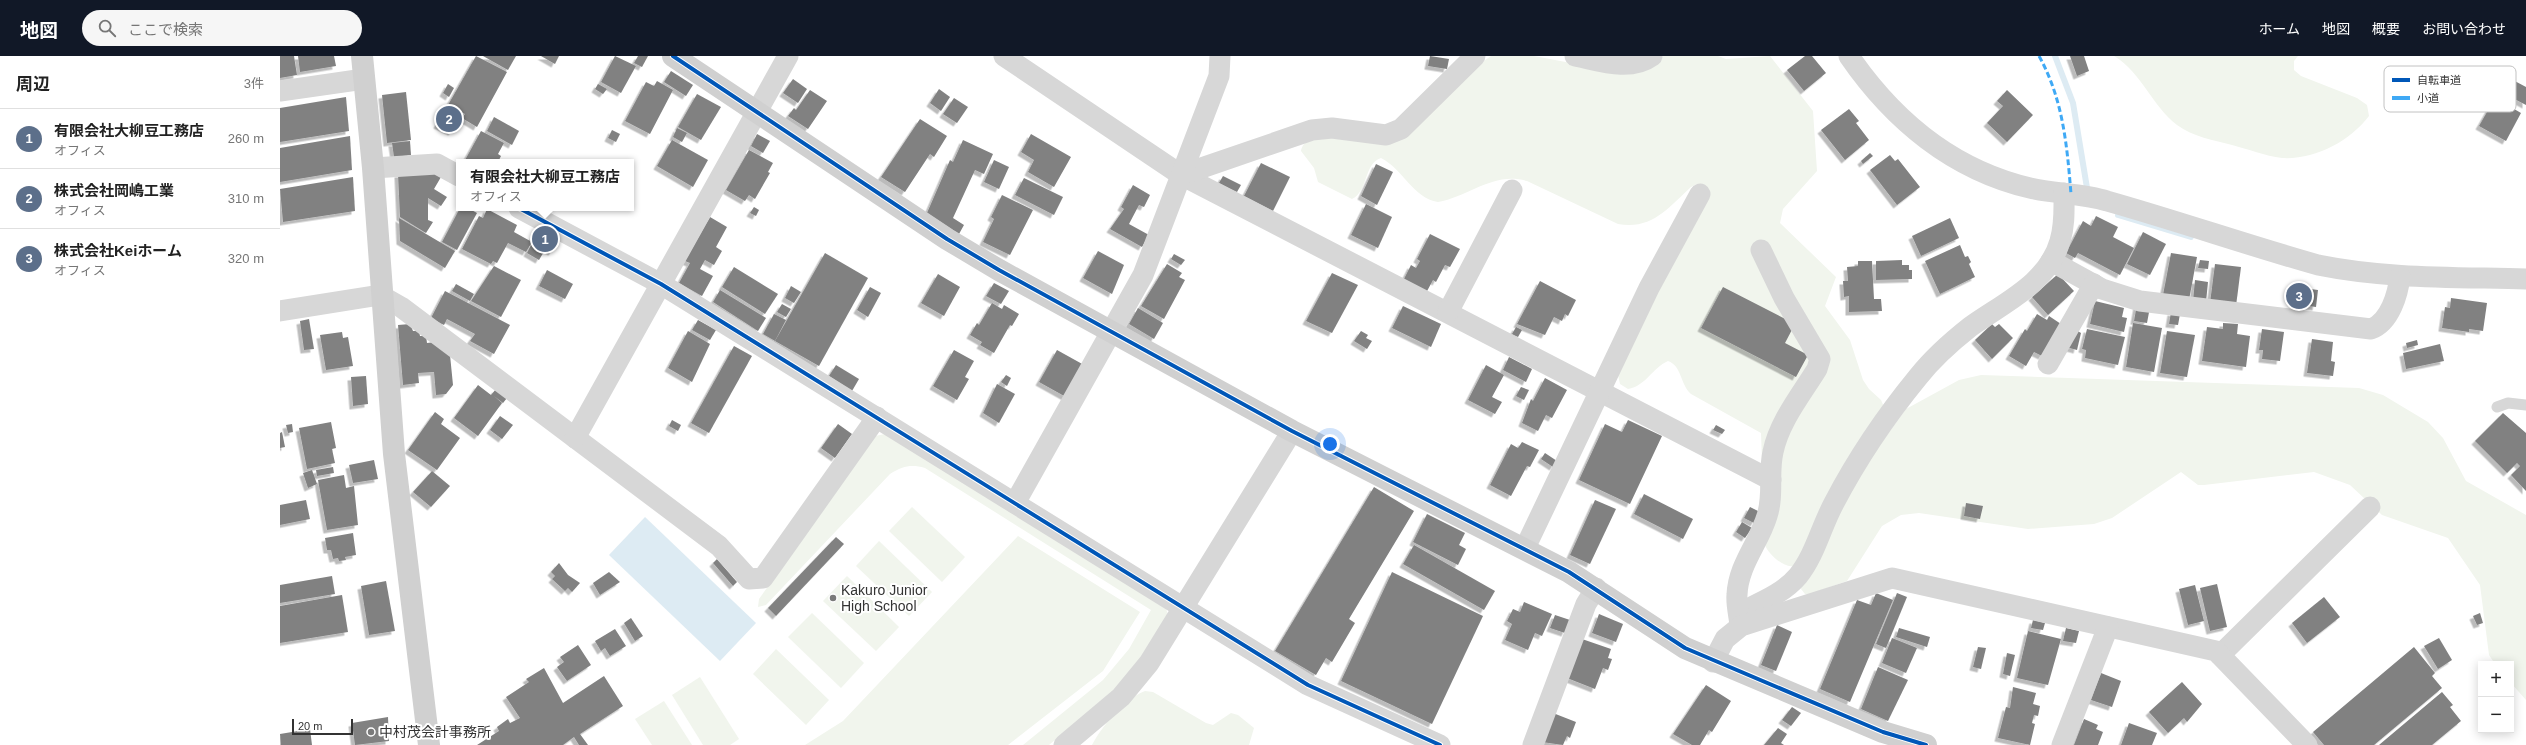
<!DOCTYPE html>
<html lang="ja">
<meta charset="utf-8">
<style>
body{margin:0;font-family:Helvetica,"Noto Sans JP",sans-serif;background:#f6f6f6;color:#222}
.controls{position:absolute;right:12px;bottom:12px;display:grid;overflow:hidden;border-radius:0px;box-shadow:0 2px 10px #0003}
.controls button{width:36px;height:36px;display:grid;place-items:center;padding:0;border:0;border-bottom:1px solid #e0e0e0;background:#fff;color:#222;font:20px sans-serif}
.scale{position:absolute;left:12px;bottom:10px;width:61px;box-sizing:border-box;padding-left:4px;border:2px solid #333;border-top:0;font-size:11px;line-height:14px;white-space:nowrap;color:#333;-webkit-text-stroke:3px #fff;paint-order:stroke}
.you{position:absolute;left:1050px;top:388px;width:14px;height:14px;margin:-10px;border:3px solid #fff;border-radius:50%;background:#1a73e8;box-shadow:0 0 0 6px #1a73e833}
.badge{display:grid;place-items:center;width:26px;height:26px;border-radius:50%;background:#111827;color:#fff;font-size:13px;font-weight:700}
.pin{position:absolute;translate:-50% -50%;border:2px solid #fff;box-shadow:0 1px 4px #0006}
.popup{position:absolute;left:176px;top:103px;width:178px;height:52px;box-sizing:border-box;display:grid;place-content:center;border-radius:0px;background:#fff;filter:drop-shadow(0 1px 3px #0005);font-size:13px;white-space:nowrap;color:#767676}
.popup b{font-size:15px;color:#222}
.popup::after{content:'';position:absolute;left:50%;top:100%;margin-left:-8px;border:8px solid transparent;border-top-color:#fff}
.list{margin:0;padding:0;list-style:none}
h2{display:flex;justify-content:space-between;align-items:center;height:52px;margin:0;padding:0 16px;font-size:17px}
h2 small{font-size:13px;font-weight:400;color:#767676}
.list li{display:grid;grid-template-columns:26px 1fr auto;gap:12px;align-items:center;box-sizing:border-box;height:60px;padding:0 16px;border-top:1px solid #e0e0e0}
.list b{display:block;font-size:15px;white-space:nowrap}
.list p{margin:0;font-size:13px;white-space:nowrap;color:#767676}
.list em{font-size:13px;font-style:normal;color:#767676}
.icon{flex:none;width:22px;height:22px;fill:none;stroke:currentColor;stroke-width:2;stroke-linecap:round;stroke-linejoin:round}
.map{position:relative;flex:none;width:2246px;height:689px;overflow:hidden}
header{display:flex;align-items:center;gap:24px;box-sizing:border-box;height:56px;padding:0 20px;background:#111827;color:#fff}
header strong{font-size:19px}
nav{display:flex;gap:22px;margin-inline-start:auto;font-size:14px}
.search{width:280px;height:36px;background:#f6f6f6;display:flex;align-items:center;gap:10px;box-sizing:border-box;padding:0 14px;border-radius:22px;color:#767676;font-size:15px}
main{display:flex}
aside{flex:1;background:#fff}
.map>svg:first-child{display:block}
.green{fill:#f1f5ed}
.water{fill:#ddebf3}
.lines{fill:none;stroke-linecap:round;stroke-linejoin:round}
.stream{stroke:#ddebf3;stroke-width:6}
.building{fill:#818181;filter:url(#shadow)}
.lane{stroke:#d7d7d7;stroke-width:11}
.street{stroke:#d7d7d7;stroke-width:21}
.secondary{stroke:#d0d0d0;stroke-width:22}
.quiet{stroke:#3fa9f5;stroke-width:3;stroke-dasharray:6 3;stroke-linecap:butt}
.cycleway-casing{stroke:#fff;stroke-width:6}
.cycleway{stroke:#0057b8;stroke-width:4}
.poi-dot{fill:#7a7a7a;stroke:#fff;stroke-width:1.5}
.labels{text-anchor:middle;dominant-baseline:central;stroke-width:4;stroke-linejoin:round;paint-order:stroke}
.poi-label{font-size:14px;fill:#333;stroke:#fff;text-anchor:start}
.key{fill:#fff;stroke:#c2c2c2;stroke-width:1}
.key-label{font-size:11px;fill:#333}
</style>
<header>
<strong>地図</strong>
<div class="search"><svg class="icon" aria-label="search" viewBox="0 0 24 24"><circle cx="10" cy="10" r="6"/><path d="M15 15l6 6"/></svg>ここで検索</div>
<nav><a>ホーム</a><a>地図</a><a>概要</a><a>お問い合わせ</a></nav>
</header>
<main>
<aside>
<h2>周辺<small>3件</small></h2>
<ul class="list">
<li><span class="badge" style="background:#5c6f8a">1</span><div><b>有限会社大柳豆工務店</b><p>オフィス</p></div><em>260 m</em></li>
<li><span class="badge" style="background:#5c6f8a">2</span><div><b>株式会社岡嶋工業</b><p>オフィス</p></div><em>310 m</em></li>
<li><span class="badge" style="background:#5c6f8a">3</span><div><b>株式会社Keiホーム</b><p>オフィス</p></div><em>320 m</em></li>
</ul>
</aside>
<div class="map">
<svg width="2246" height="689" viewBox="0 0 2246 689">
<defs>
<filter id="shadow"><feDropShadow dx="-3.5" dy="3.5" stdDeviation="0" flood-color="#0004"/></filter>
</defs>
<rect width="100%" height="100%" fill="#fff"/>
<g class="green">
<path d="M1211,0H1254L1333,15L1376,7L1383,0H1438L1446,3L1490,0L1533,55L1537,115L1503,153L1500,167L1556,221L1545,250L1570,284L1583,324L1589,333L1601,344L1604,351L1522,498L1513,510C1504,512 1488,498 1485,489L1481,377L1411,338C1400,328 1402,310 1388,305C1372,312 1366,330 1348,333L1340,328L1338,319L1417,128L1411,131C1388,152 1372,174 1338,168L1247,125C1214,115 1190,140 1158,146C1133,142 1123,113 1101,102C1084,107 1088,136 1072,143L1038,126L1034,112L1021,95C1025,72 1071,83 1088,86Z"/>
<path d="M1834,0H2018L2014,5V14L2021,20L2077,42L2087,49L2089,60C2069,86 2034,104 2002,102C1985,100 1968,93 1952,89C1934,84 1913,81 1897,69C1872,50 1862,17 1834,0Z"/>
<polygon points="1701,319 2079,332 2103,339 2148,366 2163,382 2186,425 2246,459 2246,644 2231,627 2231,608 2215,608 2209,599 2200,529 2168,482 2102,459 2070,429 2034,416 1924,429 1918,429 1901,416 1832,462 1814,468 1748,473 1639,457 1621,459 1602,470 1567,525 1530,538 1525,538 1521,533 1522,528 1580,416 1626,353 1679,324"/>
<path d="M605,378L886,552L888,559L861,602L834,634L769,689H743L823,624L849,593L871,554L645,412C631,408 623,410 610,418L486,549L478,551L479,543L595,380Z"/>
<polygon points="632,451 685,501 662,526 609,475"/>
<polygon points="738,480 860,556 823,615 728,689 525,689 563,665"/>
<polygon points="599,485 652,536 629,560 576,510"/>
<polygon points="567,520 619,571 596,595 543,545"/>
<polygon points="532,557 584,607 561,632 508,581"/>
<polygon points="496,593 549,644 526,669 473,618"/>
<polygon points="420,621 459,683 450,689 423,689 392,639"/>
<path d="M865,635L873,636L926,667L933,669L951,657L958,659L974,672L969,689H812C823,669 843,644 865,635Z"/>
<polygon points="384,645 412,689 372,689 355,663"/>
</g>
<polygon class="water" points="365,461 476,567 440,605 329,499"/>
<g class="lines">
<g class="stream">
<polyline points="1775,0 1793,47 1808,138"/>
<polyline points="1838,159 1911,181"/>
</g>
</g>
<g class="building">
<polygon points="0,0 14,0 17,19 0,22"/>
<polygon points="18,0 54,0 56,10 20,16"/>
<polygon points="196,0 227,16 197,71 182,62 185,58 168,49"/>
<polygon points="203,0 236,0 228,14"/>
<polygon points="261,0 279,0 275,8"/>
<polygon points="335,0 356,10 341,37 321,26"/>
<polygon points="358,0 368,0 362,11 354,7"/>
<polygon points="1150,0 1169,3 1167,13 1148,10"/>
<polygon points="1525,0 1532,0 1546,17 1524,35 1507,14"/>
<polygon points="1790,0 1804,0 1809,15 1797,20"/>
<polygon points="391,15 413,29 406,40 384,26"/>
<polygon points="513,23 527,33 518,47 503,37"/>
<polygon points="2231,23 2246,31 2246,49 2223,37"/>
<polygon points="377,25 393,34 370,78 345,65 366,26 374,30"/>
<polygon points="168,28 174,32 169,41 163,37"/>
<polygon points="318,28 327,33 323,38 315,33"/>
<polygon points="659,33 670,41 661,55 650,47"/>
<polygon points="530,34 547,45 528,73 508,60 514,52 516,54"/>
<polygon points="1727,34 1753,59 1727,86 1707,67 1723,50 1717,45"/>
<polygon points="126,36 131,84 107,87 102,39"/>
<polygon points="417,38 441,51 421,84 398,71"/>
<polygon points="66,41 69,75 0,86 0,52"/>
<polygon points="674,42 688,51 677,67 663,58"/>
<polygon points="2215,42 2241,57 2226,85 2199,70"/>
<polygon points="167,50 182,58 172,76 157,69"/>
<polygon points="1569,53 1579,65 1576,67 1589,84 1565,104 1541,74"/>
<polygon points="214,61 239,75 232,89 207,75"/>
<polygon points="640,63 667,80 654,101 650,98 625,136 601,121"/>
<polygon points="397,72 407,77 402,86 393,81"/>
<polygon points="332,74 340,78 336,86 328,82"/>
<polygon points="201,75 224,87 218,98 221,100 218,106 184,106"/>
<polygon points="477,78 490,85 483,97 471,90"/>
<polygon points="751,78 791,101 774,131 748,116 754,104 741,96"/>
<polygon points="70,80 72,114 0,126 0,92"/>
<polygon points="392,84 428,104 413,131 377,110"/>
<polygon points="683,84 713,98 704,118 695,114 673,162 684,169 679,178 647,157 670,104 673,106"/>
<polygon points="130,85 131,99 114,101 112,87"/>
<polygon points="469,94 493,107 488,116 490,117 475,143 469,139 465,145 446,134"/>
<polygon points="1590,97 1593,100 1583,108 1581,105"/>
<polygon points="1610,99 1615,105 1618,103 1640,131 1617,149 1590,114"/>
<polygon points="714,104 729,111 719,133 704,126"/>
<polygon points="981,107 1010,121 993,155 964,140"/>
<polygon points="1096,108 1113,116 1097,149 1081,140"/>
<polygon points="155,117 161,121 154,133 167,141 161,150 148,142 148,164 153,166 146,177 120,161 118,118"/>
<polygon points="943,120 961,129 957,136 939,127"/>
<polygon points="73,121 75,155 3,166 0,133"/>
<polygon points="744,122 783,141 774,159 735,139"/>
<polygon points="853,129 870,139 864,151 859,149 849,168 869,179 862,191 830,173 844,153 841,151"/>
<polygon points="722,139 753,154 730,199 703,186 714,163 711,161"/>
<polygon points="1086,148 1112,161 1098,192 1071,179"/>
<polygon points="474,151 479,154 476,160 470,157"/>
<polygon points="180,152 188,152 197,157 177,194 162,186"/>
<polygon points="207,153 237,169 234,176 252,186 246,196 228,187 217,207 213,205 211,208 182,193 199,160 203,162"/>
<polygon points="1816,160 1838,171 1833,181 1854,192 1840,219 1798,197 1795,202 1786,197 1803,165 1811,170"/>
<polygon points="430,161 447,171 436,191 442,195 434,209 425,204 420,213 433,220 422,240 399,227 410,207 405,205"/>
<polygon points="119,162 175,195 165,212 120,185"/>
<polygon points="1670,162 1679,182 1641,200 1632,180"/>
<polygon points="258,171 279,183 272,196 251,185"/>
<polygon points="1863,176 1886,188 1870,219 1847,208"/>
<polygon points="1150,178 1180,193 1170,211 1165,209 1156,226 1153,224 1146,237 1123,225 1131,209 1136,212 1140,205 1137,203"/>
<polygon points="252,187 265,194 259,204 247,197"/>
<polygon points="1680,189 1685,201 1688,200 1691,206 1689,208 1695,221 1660,238 1645,205"/>
<polygon points="818,195 844,209 832,238 803,222"/>
<polygon points="545,197 588,222 539,310 495,285"/>
<polygon points="1891,197 1917,201 1909,244 1883,239"/>
<polygon points="894,198 905,204 901,209 891,203"/>
<polygon points="1622,204 1622,209 1629,209 1629,214 1632,214 1632,223 1596,224 1596,205"/>
<polygon points="1920,204 1929,205 1928,213 1918,212"/>
<polygon points="1578,205 1592,205 1594,243 1601,243 1602,255 1569,256 1569,240 1564,241 1563,225 1568,225 1567,211 1578,210"/>
<polygon points="887,208 902,217 899,221 905,224 884,263 861,250"/>
<polygon points="1935,208 1961,211 1956,250 1930,247"/>
<polygon points="214,210 241,224 221,261 191,245"/>
<polygon points="454,211 498,238 485,258 442,231"/>
<polygon points="267,214 293,228 285,243 259,230"/>
<polygon points="1052,217 1078,229 1052,277 1026,265"/>
<polygon points="658,218 680,231 664,260 641,247"/>
<polygon points="1778,218 1794,235 1768,259 1752,241"/>
<polygon points="1915,224 1928,226 1926,246 1913,245"/>
<polygon points="1260,225 1296,244 1288,260 1285,258 1282,265 1274,261 1265,279 1237,268"/>
<polygon points="714,227 729,235 721,248 706,240"/>
<polygon points="176,228 194,238 190,245 172,235"/>
<polygon points="511,230 521,236 514,247 505,242"/>
<polygon points="590,231 601,237 588,261 577,254"/>
<polygon points="1443,231 1515,268 1505,287 1528,299 1516,321 1421,272"/>
<polygon points="2016,231 2038,234 2036,251 2029,250 2030,240 2023,239 2022,249 2014,249"/>
<polygon points="440,234 486,262 478,275 433,246"/>
<polygon points="165,235 230,269 214,298 190,285 195,278 167,263 164,269 151,262"/>
<polygon points="2171,242 2207,247 2203,275 2189,273 2189,276 2162,272 2165,251 2170,252"/>
<polygon points="1815,245 1844,252 1842,261 1847,262 1844,276 1810,268"/>
<polygon points="712,247 722,253 724,249 739,258 732,270 730,269 714,297 700,289 702,286 690,279 697,267 699,269"/>
<polygon points="502,248 511,253 506,261 497,256"/>
<polygon points="1857,248 1870,251 1867,267 1854,265"/>
<polygon points="1123,250 1161,268 1151,291 1112,272"/>
<polygon points="858,252 883,267 874,283 849,268"/>
<polygon points="1891,256 1900,258 1898,269 1889,268"/>
<polygon points="494,258 506,264 495,285 483,278"/>
<polygon points="1757,258 1767,264 1769,260 1781,268 1762,300 1754,296 1746,310 1729,300 1745,273 1747,275"/>
<polygon points="29,263 34,293 24,294 20,265"/>
<polygon points="418,264 436,274 430,284 412,274"/>
<polygon points="1853,267 1882,272 1874,316 1846,311"/>
<polygon points="1943,267 1958,268 1957,278 1970,280 1966,311 1922,305 1927,271 1943,273"/>
<polygon points="130,268 133,275 139,275 140,280 146,280 147,287 155,286 170,299 173,329 166,338 156,339 154,316 138,317 139,327 123,329 118,269"/>
<polygon points="1712,268 1715,271 1719,268 1733,282 1712,303 1695,284"/>
<polygon points="1236,271 1242,274 1238,281 1232,278"/>
<polygon points="1807,273 1845,281 1838,309 1805,302 1806,294 1802,293"/>
<polygon points="1982,273 2004,276 2000,305 1982,303 1983,294 1979,294"/>
<polygon points="1796,274 1801,277 1797,294 1786,291"/>
<polygon points="408,275 430,288 412,326 388,312"/>
<polygon points="1081,275 1088,279 1086,282 1092,285 1087,293 1074,285"/>
<polygon points="1887,275 1915,279 1907,321 1880,317"/>
<polygon points="62,276 63,282 68,281 73,310 46,314 40,279"/>
<polygon points="2032,283 2053,286 2051,305 2055,306 2053,320 2027,317"/>
<polygon points="2137,284 2138,289 2127,292 2126,287"/>
<polygon points="2160,288 2164,305 2126,313 2123,297"/>
<polygon points="454,290 472,300 429,377 411,367"/>
<polygon points="674,294 694,305 685,321 689,323 677,344 653,330"/>
<polygon points="777,294 804,309 786,341 759,326"/>
<polygon points="1229,301 1252,313 1246,326 1223,314"/>
<polygon points="556,309 579,323 572,335 549,320"/>
<polygon points="1206,309 1224,319 1212,341 1222,346 1215,358 1188,344"/>
<polygon points="726,319 731,322 727,330 721,326"/>
<polygon points="86,320 88,348 73,350 71,321"/>
<polygon points="1265,322 1287,334 1272,362 1266,359 1258,375 1242,367 1251,343 1253,345"/>
<polygon points="717,328 735,338 719,367 703,357"/>
<polygon points="198,329 211,339 216,333 227,342 223,347 214,340 222,347 198,380 174,362"/>
<polygon points="1241,331 1249,334 1244,344 1236,340"/>
<polygon points="155,356 164,363 161,368 180,382 157,414 128,394"/>
<polygon points="2223,357 2246,377 2246,435 2231,419 2240,410 2237,407 2227,417 2195,385"/>
<polygon points="220,360 233,369 222,383 210,374"/>
<polygon points="392,364 401,369 398,375 389,370"/>
<polygon points="1348,364 1382,380 1350,448 1299,424 1325,368 1342,376"/>
<polygon points="51,366 56,392 52,393 55,407 27,413 19,372"/>
<polygon points="12,368 13,376 8,377 6,369"/>
<polygon points="558,368 572,378 555,402 541,392"/>
<polygon points="1436,369 1445,374 1442,378 1433,374"/>
<polygon points="2,376 5,391 0,392 0,377"/>
<polygon points="1242,386 1259,394 1250,411 1247,410 1231,440 1210,429 1231,388 1238,392"/>
<polygon points="1265,397 1277,405 1273,411 1261,403"/>
<polygon points="94,404 98,423 73,427 69,409"/>
<polygon points="53,411 54,417 37,420 36,414"/>
<polygon points="32,414 37,428 28,432 23,417"/>
<polygon points="152,415 170,430 151,451 133,436"/>
<polygon points="64,419 66,432 74,430 78,469 47,474 38,424"/>
<polygon points="1094,431 1134,455 1069,563 1075,567 1052,606 1046,602 1036,619 995,595"/>
<polygon points="1364,438 1413,463 1403,483 1354,458"/>
<polygon points="26,444 30,463 0,469 0,449"/>
<polygon points="1315,444 1336,453 1310,508 1290,499"/>
<polygon points="1686,447 1703,450 1700,463 1684,460"/>
<polygon points="1470,451 1480,456 1474,467 1464,462"/>
<polygon points="1147,458 1185,477 1179,489 1186,493 1178,509 1133,486"/>
<polygon points="1462,466 1472,472 1465,482 1456,476"/>
<polygon points="73,477 76,499 65,501 66,504 59,505 58,502 53,503 51,494 47,494 45,482"/>
<polygon points="556,481 564,488 496,560 488,552"/>
<polygon points="1134,489 1215,535 1204,554 1123,508"/>
<polygon points="437,503 457,526 453,530 433,507"/>
<polygon points="279,507 288,519 300,527 292,536 288,532 285,535 272,523 275,520 271,516"/>
<polygon points="329,516 340,526 320,539 313,527"/>
<polygon points="1112,516 1203,560 1152,668 1061,625"/>
<polygon points="52,520 55,538 0,547 0,529"/>
<polygon points="106,525 115,575 89,579 81,530"/>
<polygon points="1937,528 1947,571 1930,575 1920,532"/>
<polygon points="1915,529 1924,565 1908,569 1899,533"/>
<polygon points="1596,537 1613,544 1570,646 1540,633 1577,544 1591,549"/>
<polygon points="1617,537 1627,541 1606,592 1596,588"/>
<polygon points="62,539 68,576 0,587 0,550"/>
<polygon points="2044,541 2060,561 2027,587 2012,567"/>
<polygon points="1244,546 1272,558 1262,580 1255,577 1248,594 1225,584 1232,568 1227,565 1233,553 1240,556"/>
<polygon points="2200,557 2203,567 2197,569 2193,560"/>
<polygon points="1319,558 1343,568 1336,586 1312,577"/>
<polygon points="1275,559 1290,564 1285,577 1270,572"/>
<polygon points="351,562 363,580 355,585 344,567"/>
<polygon points="1753,564 1765,567 1763,574 1751,572"/>
<polygon points="1497,569 1512,576 1496,615 1481,609"/>
<polygon points="1619,572 1650,581 1647,591 1616,581"/>
<polygon points="1786,572 1799,575 1796,587 1783,585"/>
<polygon points="335,573 346,590 330,600 325,592 321,595 315,585"/>
<polygon points="1748,575 1781,583 1768,629 1737,622"/>
<polygon points="1612,582 1637,592 1626,617 1602,607"/>
<polygon points="2159,582 2172,604 2158,613 2144,590"/>
<polygon points="1302,583 1331,593 1328,602 1332,603 1328,614 1323,612 1315,633 1287,622"/>
<polygon points="298,589 311,609 287,625 277,611 284,606 280,601"/>
<polygon points="1698,591 1706,592 1701,613 1693,611"/>
<polygon points="2134,591 2155,617 2152,620 2162,632 2094,689 2044,689 2033,676"/>
<polygon points="1727,597 1735,599 1730,620 1723,618"/>
<polygon points="1598,611 1628,624 1608,665 1581,653"/>
<polygon points="264,612 283,647 324,620 343,650 300,678 308,689 299,689 294,681 283,689 197,689 219,675 217,671 228,663 230,667 240,662 226,641 249,626 246,623"/>
<polygon points="1821,617 1841,625 1832,651 1811,644"/>
<polygon points="1902,626 1922,648 1907,666 1904,662 1888,677 1869,656"/>
<polygon points="1426,629 1451,645 1432,676 1429,674 1420,689 1412,689 1393,678"/>
<polygon points="1733,631 1756,637 1753,648 1760,650 1758,660 1754,659 1752,667 1755,668 1750,689 1718,682 1726,651 1730,652"/>
<polygon points="2162,636 2173,649 2170,651 2181,665 2152,689 2099,689"/>
<polygon points="1512,651 1521,657 1511,670 1502,664"/>
<polygon points="1273,657 1296,666 1290,682 1287,680 1283,689 1262,686"/>
<polygon points="108,661 109,685 75,689 72,667"/>
<polygon points="1804,663 1818,669 1816,673 1823,676 1818,689 1794,689"/>
<polygon points="1849,667 1877,677 1872,689 1841,689"/>
<polygon points="1498,672 1507,678 1501,687 1504,689 1484,689"/>
<polygon points="30,673 32,689 1,689 0,678"/>
</g>
<g class="lines">
<polyline class="lane" points="2217,351 2228,347 2246,349"/>
<g class="street">
<polyline points="724,0 901,119 1491,424"/>
<path d="M1295,0C1320,5 1350,16 1372,0"/>
<path d="M1569,0C1613,64 1673,114 1750,132C1775,138 1802,137 1827,145C1898,165 1967,189 2038,209C2107,223 2176,221 2246,223"/>
<polyline points="0,35 84,23"/>
<polyline points="93,112 157,108 179,120"/>
<polyline points="901,119 1032,74 1052,72 1106,79 1121,73 1195,0"/>
<polyline points="239,152 381,228 1028,629 1160,689"/>
<path d="M1771,205L1822,233L1860,245L2091,273C2110,266 2118,238 2120,220"/>
<polyline points="0,255 100,239 121,251 439,490 469,523 483,522 597,361"/>
<polyline points="1168,256 1232,134"/>
<polyline points="1768,308 1814,228"/>
<polyline points="295,382 508,0"/>
<polyline points="735,447 863,219 939,20 940,0"/>
<polyline points="1245,492 1369,232 1420,138"/>
<path d="M1459,557C1479,547 1503,538 1518,520C1535,499 1541,471 1554,447C1577,403 1606,360 1638,321C1653,302 1671,286 1690,271C1723,247 1768,228 1780,185C1785,169 1784,153 1784,137"/>
<path d="M1460,569C1459,559 1456,548 1457,539C1458,509 1479,487 1487,460C1494,439 1488,417 1493,396C1499,366 1521,339 1537,313L1540,303L1504,242L1481,194"/>
<polyline points="1940,599 2090,451"/>
<polyline points="1433,606 1445,583 1461,570 1612,522 1936,595 2027,689"/>
<polyline points="784,689 841,641 869,607 1012,375"/>
<polyline points="1253,689 1306,548 1316,532"/>
<polyline points="1782,689 1828,571"/>
</g>
<g class="secondary">
<polyline points="82,0 93,112 114,398 149,689"/>
<polyline points="393,0 667,183 719,214 1012,375 1289,516 1405,592 1603,676 1646,689"/>
</g>
<path class="quiet" d="M1759,0C1783,43 1787,89 1791,138"/>
<g class="cycleway-casing">
<g id="cycleway">
<polyline points="393,0 667,183 719,214 1012,375 1289,516 1405,592 1603,676 1646,689"/>
<polyline points="239,152 381,228 1028,629 1160,689"/>
</g>
</g>
<use href="#cycleway" class="cycleway"/>
</g>
<g class="poi-dot">
<circle cx="553" cy="542" r="4"/>
<circle cx="91" cy="676" r="4"/>
</g>
<g class="labels">
<g class="poi-label">
<text x="561" y="534">Kakuro Junior<tspan x="561" dy="16">High School</tspan></text>
<text x="99" y="676">中村茂会計事務所</text>
</g>
</g>
<rect x="2104" y="10" width="132" height="46" rx="6" class="key"/>
<rect x="2112" y="22" width="18" height="4" fill="#0057b8"/>
<rect x="2112" y="40" width="18" height="4" fill="#3fa9f5"/>
<g class="key-label">
<text x="2137" y="28">自転車道</text>
<text x="2137" y="46">小道</text>
</g>
</svg>
<div class="controls">
<button>+</button>
<button>−</button>
</div>
<div class="scale">20 m</div>
<div class="you"></div>
<div class="pin badge" style="left:265px;top:183px;background:#5c6f8a">1</div>
<div class="popup"><b>有限会社大柳豆工務店</b>オフィス</div>
<div class="pin badge" style="left:169px;top:63px;background:#5c6f8a">2</div>
<div class="pin badge" style="left:2019px;top:240px;background:#5c6f8a">3</div>
</div>
</main>
